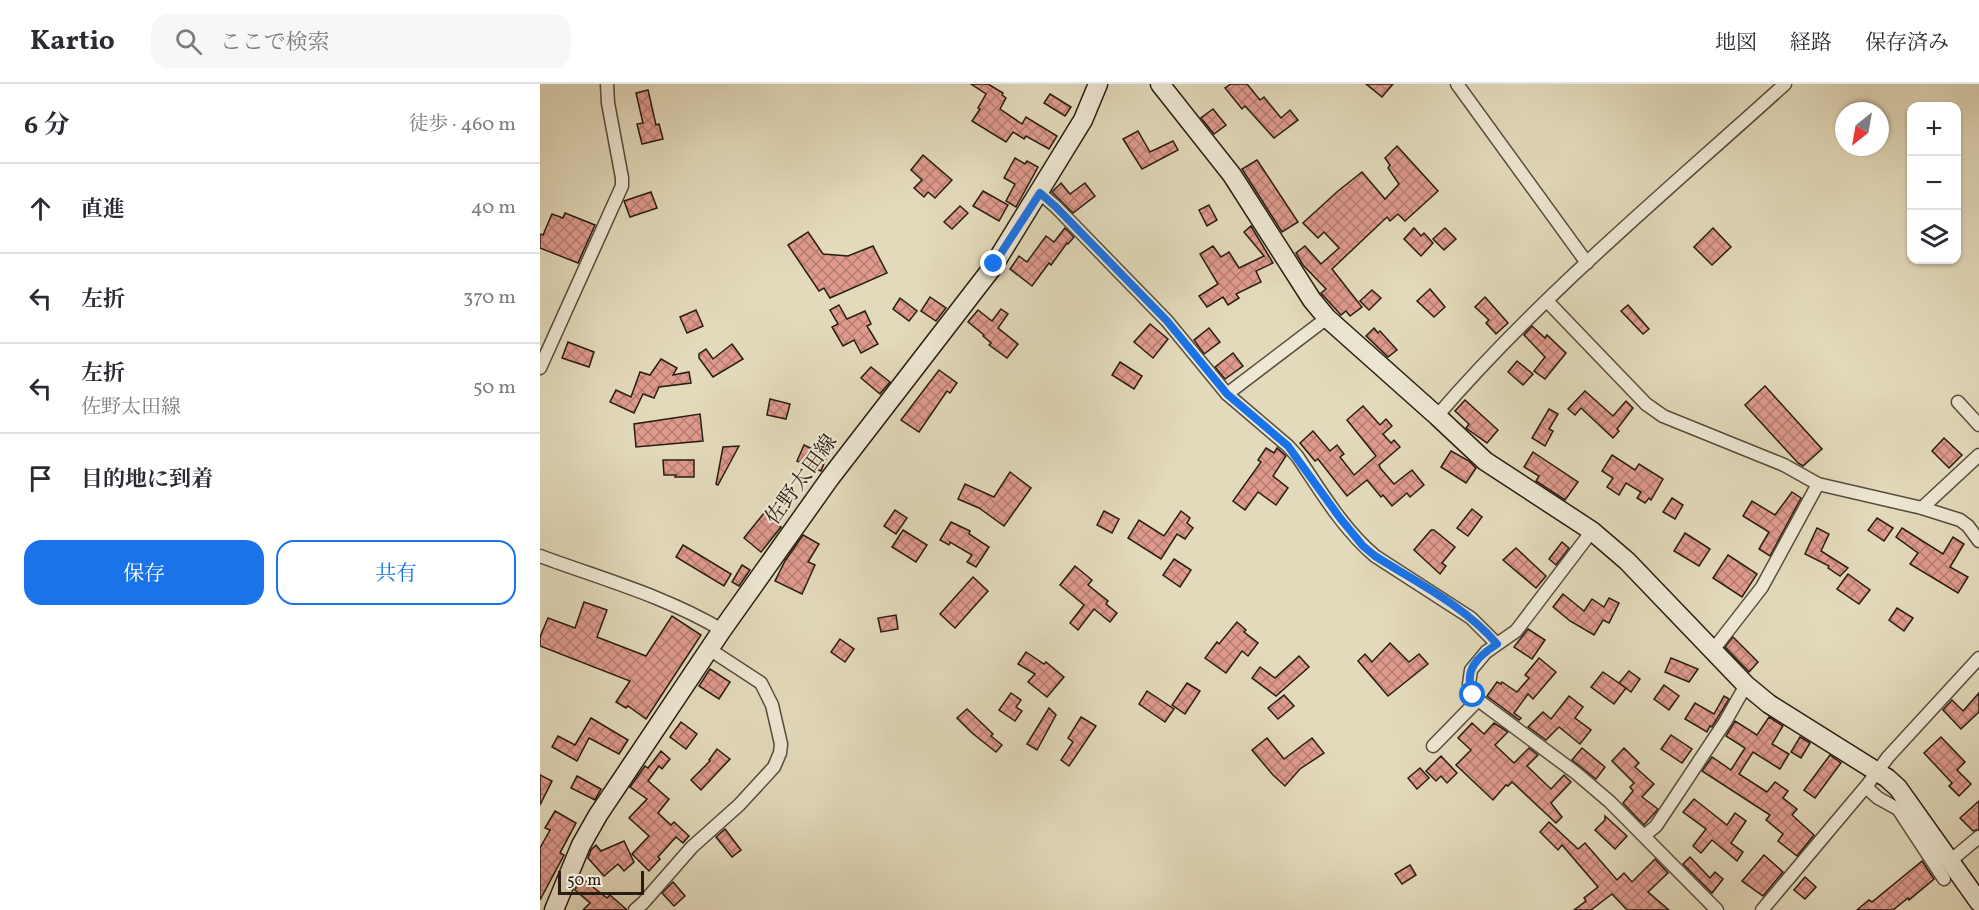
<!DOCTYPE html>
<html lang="ja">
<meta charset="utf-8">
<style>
body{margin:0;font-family:Vollkorn,"Noto Serif JP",serif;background:#f7f7f7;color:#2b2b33}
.controls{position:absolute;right:18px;top:18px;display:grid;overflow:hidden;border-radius:12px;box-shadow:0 2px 4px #0004}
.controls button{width:54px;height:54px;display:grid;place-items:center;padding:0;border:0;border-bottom:2px solid #e1e1e2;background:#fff;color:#2b2b33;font:30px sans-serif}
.compass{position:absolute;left:1295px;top:18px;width:54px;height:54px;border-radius:50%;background:#fff;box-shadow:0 2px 4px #0004;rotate:211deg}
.scale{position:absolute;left:18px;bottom:15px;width:86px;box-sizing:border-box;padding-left:6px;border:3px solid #291c12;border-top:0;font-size:16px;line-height:21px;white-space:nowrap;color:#291c12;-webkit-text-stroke:4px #ede7d3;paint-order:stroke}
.stop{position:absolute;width:18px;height:18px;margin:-14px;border:4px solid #1a73e8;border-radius:50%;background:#fff}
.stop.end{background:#1a73e8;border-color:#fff;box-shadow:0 2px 6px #0008}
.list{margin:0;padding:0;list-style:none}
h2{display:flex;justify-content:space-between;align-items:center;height:78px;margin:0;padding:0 24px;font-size:26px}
h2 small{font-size:20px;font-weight:400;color:#7c7c81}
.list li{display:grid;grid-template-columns:39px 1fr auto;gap:18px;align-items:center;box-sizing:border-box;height:90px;padding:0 24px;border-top:2px solid #e1e1e2}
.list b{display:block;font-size:22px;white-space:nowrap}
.list p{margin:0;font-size:20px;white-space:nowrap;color:#7c7c81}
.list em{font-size:20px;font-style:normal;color:#7c7c81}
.actions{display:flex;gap:12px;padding:18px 24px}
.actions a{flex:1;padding:14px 0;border:2px solid #1a73e8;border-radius:18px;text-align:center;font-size:21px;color:#1a73e8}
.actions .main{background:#1a73e8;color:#fff}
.icon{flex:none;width:33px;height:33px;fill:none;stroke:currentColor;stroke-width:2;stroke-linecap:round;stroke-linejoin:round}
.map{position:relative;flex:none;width:1439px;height:826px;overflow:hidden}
header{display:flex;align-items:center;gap:36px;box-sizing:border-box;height:84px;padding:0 30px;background:#fff;border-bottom:2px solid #e1e1e2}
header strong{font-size:28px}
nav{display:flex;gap:33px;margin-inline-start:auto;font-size:21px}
.search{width:420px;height:54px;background:#f7f7f7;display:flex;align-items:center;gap:15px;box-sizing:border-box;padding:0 21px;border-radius:18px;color:#7c7c81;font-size:22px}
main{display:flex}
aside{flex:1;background:#fff}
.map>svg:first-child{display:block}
.building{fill:url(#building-cross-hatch);stroke:#291c12;stroke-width:1.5}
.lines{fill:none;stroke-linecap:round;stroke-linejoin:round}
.street-casing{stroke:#584c3c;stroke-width:15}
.secondary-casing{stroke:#291c12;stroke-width:21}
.street{stroke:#ede7d3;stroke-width:12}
.secondary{stroke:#ede7d3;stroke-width:18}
.route{stroke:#1a73e8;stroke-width:8}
.labels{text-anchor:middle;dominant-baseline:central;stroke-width:4.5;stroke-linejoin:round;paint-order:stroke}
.street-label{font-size:21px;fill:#291c12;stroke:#ede7d3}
</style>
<header>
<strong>Kartio</strong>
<div class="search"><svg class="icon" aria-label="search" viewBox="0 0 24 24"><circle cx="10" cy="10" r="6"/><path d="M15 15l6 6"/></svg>ここで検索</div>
<nav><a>地図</a><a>経路</a><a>保存済み</a></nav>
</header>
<main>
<aside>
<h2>6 分<small>徒歩 · 460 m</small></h2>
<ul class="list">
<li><svg class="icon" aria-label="ahead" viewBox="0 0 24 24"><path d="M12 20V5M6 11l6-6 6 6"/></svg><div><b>直進</b></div><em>40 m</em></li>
<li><svg class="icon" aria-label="left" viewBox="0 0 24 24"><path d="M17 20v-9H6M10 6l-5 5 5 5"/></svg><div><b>左折</b></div><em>370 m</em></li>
<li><svg class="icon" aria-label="left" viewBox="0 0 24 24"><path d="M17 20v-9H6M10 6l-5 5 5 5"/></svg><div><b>左折</b><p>佐野太田線</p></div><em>50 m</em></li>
<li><svg class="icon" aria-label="arrive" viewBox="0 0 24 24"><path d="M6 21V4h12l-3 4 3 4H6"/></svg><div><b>目的地に到着</b></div></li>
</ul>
<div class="actions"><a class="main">保存</a><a>共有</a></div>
</aside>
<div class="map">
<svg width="1439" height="826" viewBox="0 0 1439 826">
<defs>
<pattern id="building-cross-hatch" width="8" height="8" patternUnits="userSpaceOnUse" patternTransform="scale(1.5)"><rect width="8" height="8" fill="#df9a8d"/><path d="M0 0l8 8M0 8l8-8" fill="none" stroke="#b57d72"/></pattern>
</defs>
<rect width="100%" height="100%" fill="#e3dabb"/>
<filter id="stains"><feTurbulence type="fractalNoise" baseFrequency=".00333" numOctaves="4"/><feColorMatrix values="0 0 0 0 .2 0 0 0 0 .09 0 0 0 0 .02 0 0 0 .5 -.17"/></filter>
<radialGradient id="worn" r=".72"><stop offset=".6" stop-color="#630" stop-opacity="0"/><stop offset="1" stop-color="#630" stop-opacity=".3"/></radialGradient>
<g class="building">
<polygon points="431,0 448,0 463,9 462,11 466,14 460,25 482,40 486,33 517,52 509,65 486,52 484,55 473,48 466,58 432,37 440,25 438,24 446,10"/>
<polygon points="691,0 707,0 720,16 724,13 741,34 750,26 758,36 734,54 705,22 702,25 685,4"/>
<polygon points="826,0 853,0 842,13"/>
<polygon points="108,6 116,41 119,40 123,55 102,60 97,40 103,39 96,9"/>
<polygon points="510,10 531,23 525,32 504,19"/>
<polygon points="673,25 686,41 674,50 661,34"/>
<polygon points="598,47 610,68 633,57 638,66 602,85 583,55"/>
<polygon points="857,62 898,107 865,137 858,130 850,137 847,133 792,185 822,223 810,232 806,227 801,231 781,209 786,205 763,181 756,169 765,162 781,180 799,164 784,148 778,154 763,139 798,107 822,88 845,115 859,100 848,84 850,81 845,74"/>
<polygon points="383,71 412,96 395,114 388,108 384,113 374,104 382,96 371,86"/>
<polygon points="475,74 485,80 487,77 498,83 476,123 466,117 475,100 464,94"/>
<polygon points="717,76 758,138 742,148 702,85"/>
<polygon points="521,99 530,110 545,99 555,112 533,129 512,108"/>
<polygon points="443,107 468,121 459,137 433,122"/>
<polygon points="111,108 117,124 90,133 84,117"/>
<polygon points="669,121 677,136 667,142 659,126"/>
<polygon points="420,122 428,129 412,145 404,138"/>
<polygon points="25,129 55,141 38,179 0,164 0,150 3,151 12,130 23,134"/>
<polygon points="711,142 733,179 716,187 721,198 696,210 699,214 688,221 683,213 667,223 659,212 678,200 660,170 673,162 681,173 689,168 699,184 724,172 704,148"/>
<polygon points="525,144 534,153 528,160 527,159 511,181 509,179 492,202 470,185 479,172 487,178 506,152 514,158"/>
<polygon points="874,144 881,152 884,149 893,159 881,172 864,155"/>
<polygon points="905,144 916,155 904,166 893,155"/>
<polygon points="1173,144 1191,163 1172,181 1154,163"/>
<polygon points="268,148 283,170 308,172 333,162 347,189 290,214 284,204 279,207 248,161"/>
<polygon points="890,205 905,223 894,233 877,217"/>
<polygon points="832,206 841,214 829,226 820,217"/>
<polygon points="390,213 406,224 396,237 381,227"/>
<polygon points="945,213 968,239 956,250 946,239 949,236 935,223"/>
<polygon points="360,214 377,227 369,237 353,225"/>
<polygon points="299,221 307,235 325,227 331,240 327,242 338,260 321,269 314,256 303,262 292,243 298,240 290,226"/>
<polygon points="1088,221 1109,245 1103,250 1081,227"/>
<polygon points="461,225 468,230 458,244 478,260 467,274 449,261 451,259 443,252 444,251 428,238 438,226 452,237"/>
<polygon points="156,226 163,242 147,249 140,233"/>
<polygon points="610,240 628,255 613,274 594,258"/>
<polygon points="992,242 1005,254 1007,251 1026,269 1005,295 994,287 1005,273 984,251"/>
<polygon points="669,244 680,258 664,270 654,256"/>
<polygon points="834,244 838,249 840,247 857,266 848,273 826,252"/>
<polygon points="28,258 54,268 49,283 22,274"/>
<polygon points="192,260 203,275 173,293 159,274 159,270 166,265 173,275"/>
<polygon points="693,269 703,282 685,295 675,283"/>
<polygon points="121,275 137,284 133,291 149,288 151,299 119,303 114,314 103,310 94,329 70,318 76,306 91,313 100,288 110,291"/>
<polygon points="977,277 993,290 983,301 968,288"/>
<polygon points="580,278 602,292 594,305 572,291"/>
<polygon points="331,283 350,298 340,310 321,294"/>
<polygon points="399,286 417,299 410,309 407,307 379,348 361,336"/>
<polygon points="1225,302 1282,365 1263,382 1258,379 1205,321"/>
<polygon points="1045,307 1073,332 1086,317 1093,324 1077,345 1079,347 1073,354 1041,324 1035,331 1028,325"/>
<polygon points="230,315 250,320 246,335 227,331"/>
<polygon points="925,316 958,346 947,359 926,344 929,340 915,327"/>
<polygon points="823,322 840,341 846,335 852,342 843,350 851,359 854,356 860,363 839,381 841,385 854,400 872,386 884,401 870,413 867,409 852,422 843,411 841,413 827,396 807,412 778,375 775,377 760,359 773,347 790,367 797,361 804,370 800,373 814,391 836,372 807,336"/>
<polygon points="1009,325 1018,330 1009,345 1013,347 1005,362 992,354"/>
<polygon points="160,330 163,357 96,363 94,340"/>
<polygon points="1404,354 1422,371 1409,384 1392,367"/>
<polygon points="264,361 287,372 281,387 257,377"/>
<polygon points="199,362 178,401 176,400 183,363"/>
<polygon points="726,364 734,369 737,364 746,372 733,392 748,404 736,421 718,408 705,426 693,417 721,378 718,376"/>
<polygon points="911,367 929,377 936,384 926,399 901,383"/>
<polygon points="993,368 1038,398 1025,416 996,397 999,392 984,383"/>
<polygon points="1072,371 1095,386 1099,380 1123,395 1111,416 1109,414 1105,419 1097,414 1101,408 1086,399 1079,411 1067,403 1073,394 1062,387"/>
<polygon points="123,376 154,376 154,393 135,393 136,391 124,391"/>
<polygon points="470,388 491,404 464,442 439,424 418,415 425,400 454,413"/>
<polygon points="1252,408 1261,414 1230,472 1219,465 1229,448 1203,432 1212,417 1235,431"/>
<polygon points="1132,414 1143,421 1135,435 1123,428"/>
<polygon points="932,425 942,433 928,452 917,444"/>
<polygon points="355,426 367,434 356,450 344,442"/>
<polygon points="564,427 579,435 572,449 557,441"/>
<polygon points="641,427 650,434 647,439 653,444 645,455 637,450 621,475 588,454 599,436 624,452"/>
<polygon points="224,429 241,443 221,468 204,454"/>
<polygon points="1337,434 1353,444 1344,457 1328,446"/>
<polygon points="411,438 430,447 429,450 449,463 436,483 427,478 432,471 410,458 409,461 400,456"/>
<polygon points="1277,444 1289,450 1281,467 1308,484 1300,492 1288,484 1289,482 1265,470"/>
<polygon points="1362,444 1403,470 1413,453 1424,460 1410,483 1428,493 1418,509 1370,480 1378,469 1356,453"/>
<polygon points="363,446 387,461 376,478 352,463"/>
<polygon points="891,446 894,446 915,463 902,479 906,482 900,490 874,466"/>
<polygon points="1145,449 1170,465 1159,482 1134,467"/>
<polygon points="263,451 279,460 268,478 275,481 262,510 235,497 245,477"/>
<polygon points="1022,458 1029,464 1016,481 1009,475"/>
<polygon points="143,461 191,490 184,502 136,473"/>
<polygon points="976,464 1006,492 996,504 963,476"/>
<polygon points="1188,471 1217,490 1202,513 1173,494"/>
<polygon points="634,475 651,486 640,503 623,491"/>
<polygon points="202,481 210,486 199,502 192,498"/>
<polygon points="535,482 552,496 548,501 568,517 566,520 577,529 570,538 554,525 538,546 530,539 544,521 520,501"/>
<polygon points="1308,490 1330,506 1319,520 1297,505"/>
<polygon points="433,493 448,507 415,544 400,530"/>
<polygon points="1023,510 1044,527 1052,515 1064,523 1069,514 1079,519 1069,539 1063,536 1054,551 1030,537 1013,523"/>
<polygon points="44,518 67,526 57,553 106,572 132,532 161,551 106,635 88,622 86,624 76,618 90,597 0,562 0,553 8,534 35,544"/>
<polygon points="1357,524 1373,534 1364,547 1349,536"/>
<polygon points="356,531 358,545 341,548 338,534"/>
<polygon points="697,538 706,546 704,548 718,559 708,572 702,567 686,589 665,574 677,558 679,560"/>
<polygon points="988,545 1005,556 992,575 974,563"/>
<polygon points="1193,553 1218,578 1209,588 1185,563"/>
<polygon points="300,555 314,565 305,578 291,568"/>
<polygon points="850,559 869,578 879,570 888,580 848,612 818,577 825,570 832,578"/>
<polygon points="486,568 504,580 506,578 524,593 507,613 488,598 495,590 478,580"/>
<polygon points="759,572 769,583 736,612 712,594 720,583 735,594"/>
<polygon points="999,574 1016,588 993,615 988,610 974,629 981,634 979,636 947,612 957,598 961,600 962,598 977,608 989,594 985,591"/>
<polygon points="1131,574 1158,585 1149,598 1125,588"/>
<polygon points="170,585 190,598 179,615 159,602"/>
<polygon points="1089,587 1100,595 1091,608 1079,599"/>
<polygon points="1063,588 1086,604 1074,620 1051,603"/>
<polygon points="647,599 660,607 645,630 632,621"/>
<polygon points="1124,601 1139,612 1129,626 1114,615"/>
<polygon points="607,607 634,625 625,638 599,620"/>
<polygon points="471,609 481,616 476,623 482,627 475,637 459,626"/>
<polygon points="1439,609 1439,628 1421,645 1403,626 1412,616 1423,627"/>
<polygon points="744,611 754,622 738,635 728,624"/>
<polygon points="1029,612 1043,623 1035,634 1051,646 1040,660 1019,643 1006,656 988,643 1003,628 1011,635"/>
<polygon points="1184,612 1189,615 1172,643 1170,642 1167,648 1145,635 1155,619 1174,630"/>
<polygon points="509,624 516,631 497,666 487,660"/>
<polygon points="427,625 453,650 451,652 462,661 456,668 432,649 417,634"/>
<polygon points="541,633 556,642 529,682 521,676 533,658 528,654"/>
<polygon points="1229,633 1243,642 1232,660 1249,670 1240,685 1213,668 1199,690 1227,708 1235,698 1248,707 1243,714 1257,725 1252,731 1274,751 1257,772 1238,757 1243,750 1226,736 1230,731 1162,687 1172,673 1191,686 1205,664 1186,652 1195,637 1217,651"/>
<polygon points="51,634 88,656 79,670 49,654 37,677 12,663 18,652 35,661"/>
<polygon points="141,638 157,650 146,665 130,653"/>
<polygon points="932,639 944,650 954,639 968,648 955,661 974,679 989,664 998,671 987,682 1011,705 1024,691 1031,698 1011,719 1022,733 1016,739 972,698 968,702 966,701 953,716 916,681 931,666 918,654"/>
<polygon points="1131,651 1152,665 1142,679 1121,665"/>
<polygon points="1260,653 1270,659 1261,674 1251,668"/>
<polygon points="1401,653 1425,678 1417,686 1431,700 1419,712 1409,702 1412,699 1384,669"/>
<polygon points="727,654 744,675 772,654 784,669 760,685 745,702 733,691 712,666"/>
<polygon points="1042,664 1065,683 1056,695 1032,676"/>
<polygon points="1084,664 1099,679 1095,683 1114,700 1102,713 1118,725 1104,741 1083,719 1093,707 1090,703 1094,699 1072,677"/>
<polygon points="177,665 190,675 161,706 151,696 170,677 169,676"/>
<polygon points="121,667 130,675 122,685 119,682 108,697 129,715 118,729 131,741 134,738 149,752 143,759 136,753 118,773 120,775 109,787 92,770 109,752 89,734 107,715 90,703 105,682 108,684"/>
<polygon points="1290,671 1301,679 1275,714 1264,706"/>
<polygon points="901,672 917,689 907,699 901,692 896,697 886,687"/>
<polygon points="880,684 889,694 877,705 868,694"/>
<polygon points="0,691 12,697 0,721"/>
<polygon points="37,692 61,705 55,716 31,704"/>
<polygon points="1154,715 1187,741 1195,729 1206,737 1191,759 1203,768 1197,777 1172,756 1161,769 1153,762 1166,745 1143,728"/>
<polygon points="1439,717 1439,745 1433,747 1420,734"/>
<polygon points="15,727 36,739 20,769 24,771 0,816 0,764 10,746 5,744"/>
<polygon points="1065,732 1087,752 1075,765 1055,746 1065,736"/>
<polygon points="1009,738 1038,765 1045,759 1077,796 1084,789 1092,798 1115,775 1128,789 1108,808 1129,826 1087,826 1072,810 1051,826 1034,826 1046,817 1044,814 1058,803 1022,761 1018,766 1000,748"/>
<polygon points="185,745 201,766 192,773 176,753"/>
<polygon points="84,757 94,778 84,787 78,780 64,792 48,774 51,766 56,761 61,767"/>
<polygon points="1224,771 1243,788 1223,812 1202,797"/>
<polygon points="1150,773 1170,794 1175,788 1183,795 1172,809 1143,780"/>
<polygon points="1382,777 1394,795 1369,816 1368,814 1353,826 1317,826 1329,816 1332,818"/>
<polygon points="870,781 876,791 862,800 855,790"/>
<polygon points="40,793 67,814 70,811 87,826 43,826 50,819 35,806"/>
<polygon points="1265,793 1276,803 1265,815 1254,806"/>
<polygon points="133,798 145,812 134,822 122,809"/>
</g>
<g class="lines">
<g class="street-casing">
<g id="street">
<polyline points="917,0 1047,179"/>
<path d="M500,109L516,123L627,237L687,310L748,362L757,372C780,406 803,445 835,472L931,534L957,560"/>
<polyline points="1007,217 1106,320 1123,332 1244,381 1278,400 1382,424 1420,436 1428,442 1439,457"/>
<polyline points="0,284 82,102 82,94 68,19 67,0"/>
<polyline points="687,310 787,234"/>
<polyline points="1418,318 1439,341"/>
<path d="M897,332C1001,211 1127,107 1245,0"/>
<polyline points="1382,424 1439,371"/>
<polyline points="1052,447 976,547 946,568 931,586 929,600 933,611 938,616 1036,689 1070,718 1177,826"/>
<path d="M0,472C62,495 125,512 182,546"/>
<polyline points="1173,566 1222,503 1278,400"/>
<polyline points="893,662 938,616"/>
<polyline points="1326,703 1338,714 1358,725 1404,795"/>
<polyline points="1104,752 1116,742 1130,721 1185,638 1206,601"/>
<polyline points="1416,772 1439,753"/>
<polyline points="95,826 103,819 152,763 199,721 234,683 240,669 241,660 232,621 221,599 169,565"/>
<polyline points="1222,826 1328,700 1348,673 1439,574"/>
</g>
</g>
<g class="secondary-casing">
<g id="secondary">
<polyline points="620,0 692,91 772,216 787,234 897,332 945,377 1052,447 1087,477 1206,601 1229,620 1347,694 1358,704 1439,818"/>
<polyline points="14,826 41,761 58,731 182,546 290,394 452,184 543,36 558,0"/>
</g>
</g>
<use href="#street" class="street"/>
<use href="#secondary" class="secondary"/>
</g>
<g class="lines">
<path class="route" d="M454,180L500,109L516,123L627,237L687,310L748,362L800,434L823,462L835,472C876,498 925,522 957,560C937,573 923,586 933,611"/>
</g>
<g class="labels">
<g class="street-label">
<text transform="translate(262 396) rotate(-54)">佐野太田線</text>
</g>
</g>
<rect width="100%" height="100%" filter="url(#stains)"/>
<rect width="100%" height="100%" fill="url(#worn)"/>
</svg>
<div class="controls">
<button>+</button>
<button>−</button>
<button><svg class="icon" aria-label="layers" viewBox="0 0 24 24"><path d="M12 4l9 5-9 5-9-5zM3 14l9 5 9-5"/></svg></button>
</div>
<svg class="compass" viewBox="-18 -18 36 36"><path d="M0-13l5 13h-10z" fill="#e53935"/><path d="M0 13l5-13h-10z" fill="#7c7c81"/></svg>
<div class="scale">50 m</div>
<div class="stop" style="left:933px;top:611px"></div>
<div class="stop end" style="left:454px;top:180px"></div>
</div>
</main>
